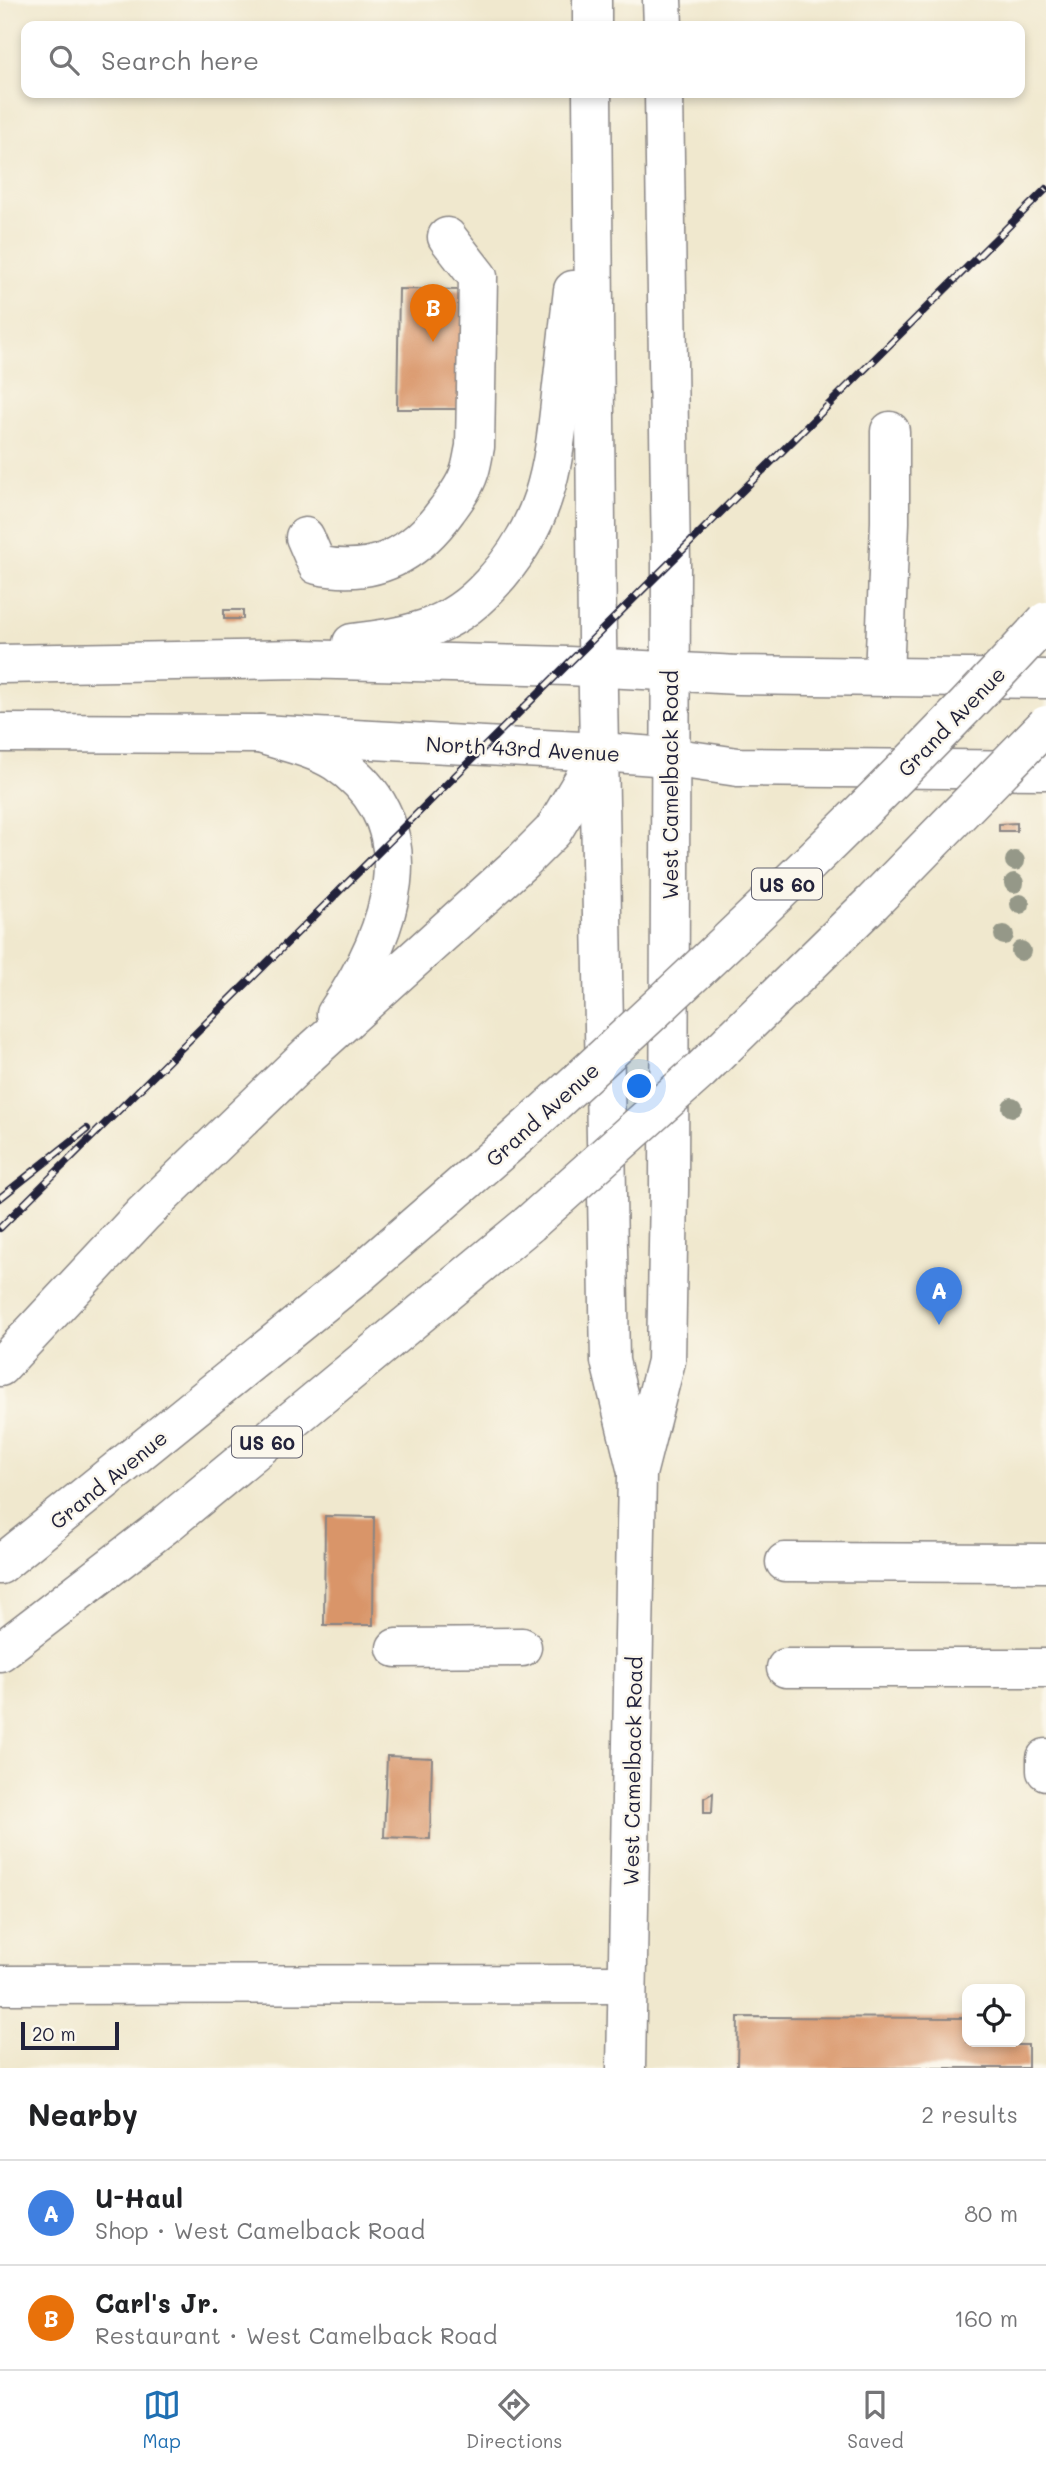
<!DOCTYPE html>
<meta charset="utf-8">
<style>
body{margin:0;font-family:Mali,sans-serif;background:#f6f6f6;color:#202124}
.controls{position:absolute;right:21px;bottom:21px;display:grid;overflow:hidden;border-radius:14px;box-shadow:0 4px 10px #0003}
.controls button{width:63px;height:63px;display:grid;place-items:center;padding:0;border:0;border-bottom:2px solid #e0e0e0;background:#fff;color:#202124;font:35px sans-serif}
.scale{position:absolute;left:21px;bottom:18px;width:98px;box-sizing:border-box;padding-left:7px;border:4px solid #22223b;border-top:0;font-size:19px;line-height:24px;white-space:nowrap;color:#22223b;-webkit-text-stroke:5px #fbf7ec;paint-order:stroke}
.you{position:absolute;left:640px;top:1087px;width:24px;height:24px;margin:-18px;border:5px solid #fff;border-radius:50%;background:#1a73e8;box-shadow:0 0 0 10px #1a73e833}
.badge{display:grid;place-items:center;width:46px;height:46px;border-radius:50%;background:#1f6fb2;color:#fff;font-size:23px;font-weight:700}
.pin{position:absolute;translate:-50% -58px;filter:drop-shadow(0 2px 4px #0008)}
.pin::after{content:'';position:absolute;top:37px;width:24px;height:21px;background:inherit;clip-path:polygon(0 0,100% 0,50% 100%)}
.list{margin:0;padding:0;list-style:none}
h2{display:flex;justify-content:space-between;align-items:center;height:91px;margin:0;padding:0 28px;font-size:30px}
h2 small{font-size:23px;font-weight:400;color:#757577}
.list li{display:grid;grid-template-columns:46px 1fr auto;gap:21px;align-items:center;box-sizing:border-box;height:105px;padding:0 28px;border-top:2px solid #e0e0e0}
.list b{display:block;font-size:26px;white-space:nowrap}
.list p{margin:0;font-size:23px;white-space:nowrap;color:#757577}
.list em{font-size:23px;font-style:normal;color:#757577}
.icon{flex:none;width:38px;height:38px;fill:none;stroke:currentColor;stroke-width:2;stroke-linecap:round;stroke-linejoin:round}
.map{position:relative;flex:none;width:1046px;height:2068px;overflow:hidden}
.search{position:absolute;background:#fff;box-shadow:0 4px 10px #0003;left:21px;right:21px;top:21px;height:77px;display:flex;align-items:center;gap:18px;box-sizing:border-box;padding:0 24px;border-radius:14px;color:#757577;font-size:26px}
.sheet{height:301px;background:#fff}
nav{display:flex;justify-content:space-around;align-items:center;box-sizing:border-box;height:98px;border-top:2px solid #e0e0e0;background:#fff;font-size:19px;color:#757577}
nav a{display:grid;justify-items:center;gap:4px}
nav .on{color:#1f6fb2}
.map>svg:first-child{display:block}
.building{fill:#d99569}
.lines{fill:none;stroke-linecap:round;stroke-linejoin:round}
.minor-casing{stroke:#898584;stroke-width:41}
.major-casing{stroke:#898584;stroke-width:41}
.highway-casing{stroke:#898584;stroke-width:41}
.minor{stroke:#fff;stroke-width:38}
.major{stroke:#fff;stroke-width:38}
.highway{stroke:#fff;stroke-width:38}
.rail-casing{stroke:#22223b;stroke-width:8}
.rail{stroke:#fbf7ec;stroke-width:5;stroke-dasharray:16;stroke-linecap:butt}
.highway-bridge-casing{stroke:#898584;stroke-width:41;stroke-linecap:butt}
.highway-bridge{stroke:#fff;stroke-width:38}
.tree{fill:#959888}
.labels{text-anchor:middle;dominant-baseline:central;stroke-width:5;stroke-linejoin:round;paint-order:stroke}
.shield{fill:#fbf7ec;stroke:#636270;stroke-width:2}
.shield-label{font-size:19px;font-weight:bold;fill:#22223b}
.street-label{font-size:21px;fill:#22223b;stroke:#fbf7ec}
</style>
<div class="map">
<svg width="1046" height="2068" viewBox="0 0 1046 2068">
<rect width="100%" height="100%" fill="#fbf7ec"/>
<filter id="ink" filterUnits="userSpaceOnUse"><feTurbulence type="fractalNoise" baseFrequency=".0143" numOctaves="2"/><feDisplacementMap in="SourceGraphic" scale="14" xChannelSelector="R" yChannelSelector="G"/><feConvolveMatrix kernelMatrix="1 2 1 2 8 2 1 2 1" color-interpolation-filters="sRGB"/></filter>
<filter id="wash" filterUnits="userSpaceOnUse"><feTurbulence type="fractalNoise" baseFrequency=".00686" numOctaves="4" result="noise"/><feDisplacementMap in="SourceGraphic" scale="28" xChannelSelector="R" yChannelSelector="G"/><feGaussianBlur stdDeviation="1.57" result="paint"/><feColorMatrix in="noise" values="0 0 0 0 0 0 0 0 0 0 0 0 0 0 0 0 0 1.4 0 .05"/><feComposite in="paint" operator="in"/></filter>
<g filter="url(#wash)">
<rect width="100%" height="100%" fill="#f0e8ce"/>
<g id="blocks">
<g class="building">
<polygon points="399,289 464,290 461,409 397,409"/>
<rect x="224" y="610" width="19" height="9"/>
<polygon points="1017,823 1017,831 999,831 999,824"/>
<polygon points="325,1516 374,1517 373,1625 324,1625"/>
<polygon points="387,1756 432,1758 430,1839 384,1837"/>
<polygon points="713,1793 712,1813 704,1813 704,1798"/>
<polygon points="738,2017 967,2018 967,2042 997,2042 997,2045 1028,2045 1028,2068 737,2068"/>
</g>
</g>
</g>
<g filter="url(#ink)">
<use href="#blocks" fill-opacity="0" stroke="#898584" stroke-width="2"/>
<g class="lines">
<g class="minor-casing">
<g id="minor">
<path d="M305,537L317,565C373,577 414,556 447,510C455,499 465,486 469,473C472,465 473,455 475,447L478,277L447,237"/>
<polyline points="884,677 890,522 890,431"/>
<polyline points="785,1562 1046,1563"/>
<polyline points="396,1648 522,1647"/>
<polyline points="786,1668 1046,1668"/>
<polyline points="1046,1758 1046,1771"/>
</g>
</g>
<g class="major-casing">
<g id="major">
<polyline points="662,0 663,26"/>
<polyline points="592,26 592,0"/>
<polyline points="592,93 597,637 610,1361 636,1468"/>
<path d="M352,643C377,640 401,637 425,629C451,620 472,605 490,585C545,527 553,471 561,395C565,360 569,325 573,290"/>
<polyline points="0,664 299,659 568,666 738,675 1046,679"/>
<polyline points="0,733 260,734 600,752 669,757 738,767 1046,770"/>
<polyline points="626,2068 637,1474 666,1361 669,1189 671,564 664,93"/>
</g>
</g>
<g class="highway-casing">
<g id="highway">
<path d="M260,734C284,742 315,748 336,762C432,826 389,936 336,1014"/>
<polyline points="0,1367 143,1214 309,1054 525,859 553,831 600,752"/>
<polyline points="0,1565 357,1276 517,1137"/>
<polyline points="0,1652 169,1522 529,1224"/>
<polyline points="0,1985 627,1984"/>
</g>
</g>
<use href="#minor" class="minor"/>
<use href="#major" class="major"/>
<use href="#highway" class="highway"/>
<g class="rail-casing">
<g id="rail">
<polyline points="0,1198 87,1129"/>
<polyline points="0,1228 1046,189"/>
</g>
</g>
<use href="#rail" class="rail"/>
<g class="highway-bridge-casing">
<g id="highway-bridge">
<path d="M517,1137C699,971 879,802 1046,621"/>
<polyline points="529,1224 700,1071 873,902 1046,725"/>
</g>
</g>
<use href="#highway-bridge" class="highway-bridge"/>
</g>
<g class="tree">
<circle cx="1015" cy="861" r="10"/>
<circle cx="1014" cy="883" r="10"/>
<circle cx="1020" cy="904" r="10"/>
<circle cx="1004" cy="935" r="10"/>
<circle cx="1021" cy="951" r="10"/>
<circle cx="1012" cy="1107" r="10"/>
</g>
</g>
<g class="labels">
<g class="shield">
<rect x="752" y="868.5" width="70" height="31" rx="5"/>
<rect x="232" y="1426.5" width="70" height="31" rx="5"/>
</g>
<g class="shield-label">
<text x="787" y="884">US 60</text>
<text x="267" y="1442">US 60</text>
</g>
<g class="street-label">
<text transform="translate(951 721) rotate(-46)">Grand Avenue</text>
<text transform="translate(523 748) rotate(3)">North 43rd Avenue</text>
<text transform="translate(669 785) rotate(-90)">West Camelback Road</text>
<text transform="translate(542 1114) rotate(-42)">Grand Avenue</text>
<text transform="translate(108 1479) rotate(-39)">Grand Avenue</text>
<text transform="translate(632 1771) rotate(-89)">West Camelback Road</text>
</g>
</g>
</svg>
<div class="controls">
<button><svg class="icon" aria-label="locate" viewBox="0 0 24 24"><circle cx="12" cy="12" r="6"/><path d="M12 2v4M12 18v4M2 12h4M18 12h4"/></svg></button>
</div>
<div class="scale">20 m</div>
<div class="you"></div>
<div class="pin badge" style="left:939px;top:1325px;background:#3f7fe0">A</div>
<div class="pin badge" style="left:433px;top:342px;background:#e8710a">B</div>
<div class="search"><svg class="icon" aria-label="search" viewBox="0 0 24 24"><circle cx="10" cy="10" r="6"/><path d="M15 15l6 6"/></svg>Search here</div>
</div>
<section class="sheet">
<h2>Nearby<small>2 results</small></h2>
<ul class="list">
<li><span class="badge" style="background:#3f7fe0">A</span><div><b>U-Haul</b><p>Shop · West Camelback Road</p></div><em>80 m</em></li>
<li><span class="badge" style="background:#e8710a">B</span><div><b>Carl's Jr.</b><p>Restaurant · West Camelback Road</p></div><em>160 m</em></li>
</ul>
</section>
<nav>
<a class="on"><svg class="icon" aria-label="map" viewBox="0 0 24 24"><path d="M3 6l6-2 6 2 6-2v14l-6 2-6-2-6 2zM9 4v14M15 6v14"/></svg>Map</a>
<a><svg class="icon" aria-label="directions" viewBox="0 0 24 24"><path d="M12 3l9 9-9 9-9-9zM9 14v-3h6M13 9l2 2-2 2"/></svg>Directions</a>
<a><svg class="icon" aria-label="saved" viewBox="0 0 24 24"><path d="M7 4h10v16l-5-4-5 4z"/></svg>Saved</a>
</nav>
